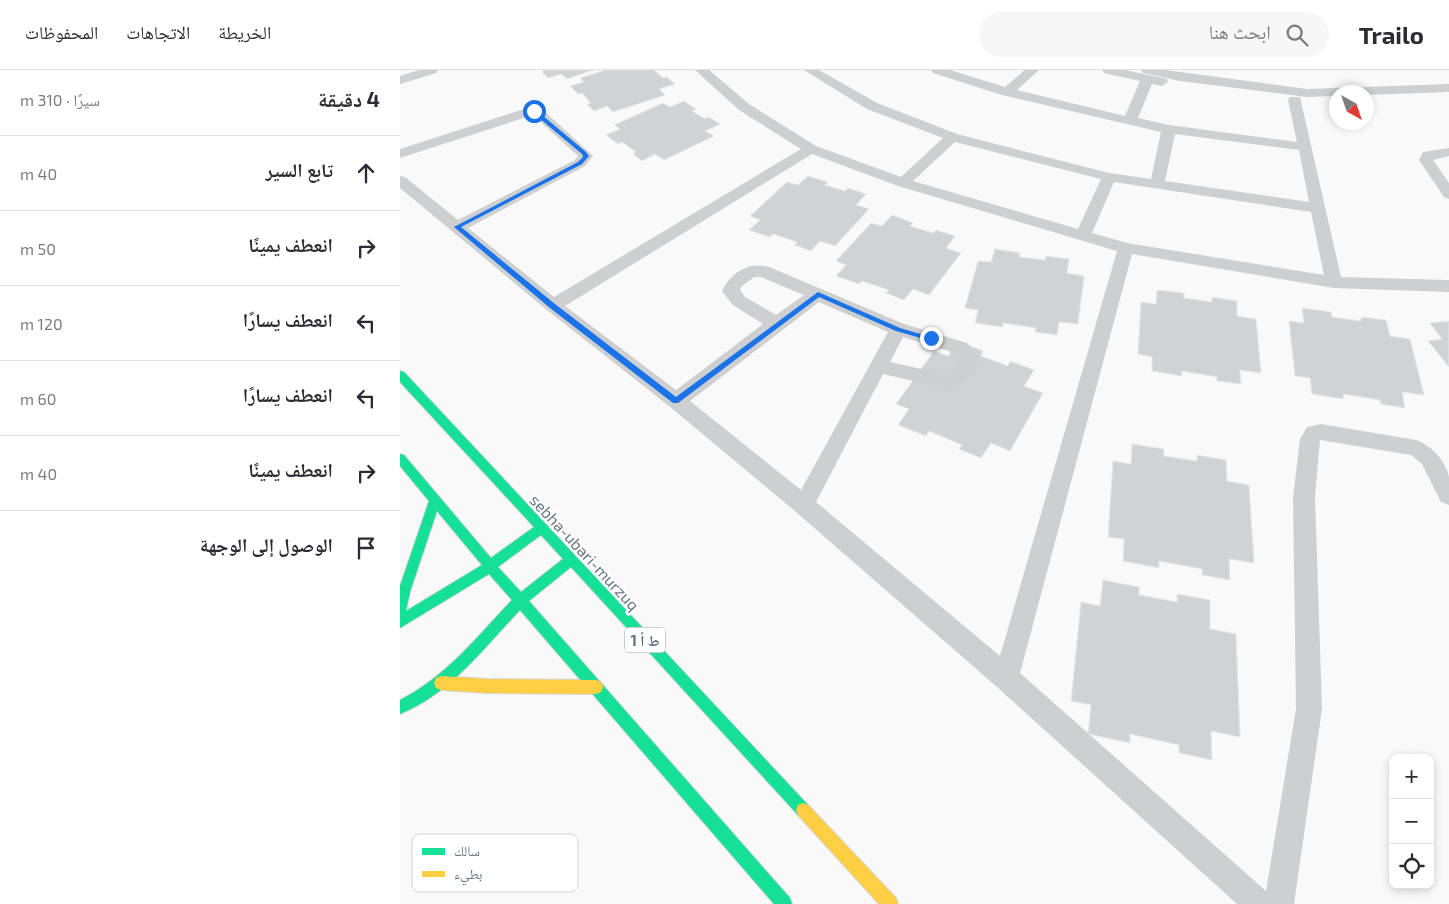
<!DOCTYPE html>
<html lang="ar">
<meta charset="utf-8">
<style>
body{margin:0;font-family:"Exo 2","Noto Naskh Arabic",sans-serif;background:#f7f7f7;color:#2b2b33;direction:rtl}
.controls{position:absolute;right:15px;bottom:15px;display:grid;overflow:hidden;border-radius:10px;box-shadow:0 2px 8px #0003}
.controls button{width:45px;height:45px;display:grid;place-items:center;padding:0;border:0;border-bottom:1px solid #e1e1e2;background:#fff;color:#2b2b33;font:25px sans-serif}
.compass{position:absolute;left:929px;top:15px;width:45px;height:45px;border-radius:50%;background:#fff;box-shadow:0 2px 8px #0003;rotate:140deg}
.stop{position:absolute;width:15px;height:15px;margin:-11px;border:4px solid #1a73e8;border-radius:50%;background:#fff}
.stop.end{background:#1a73e8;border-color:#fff;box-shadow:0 1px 5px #0008}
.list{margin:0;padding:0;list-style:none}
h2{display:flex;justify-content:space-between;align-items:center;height:65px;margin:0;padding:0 20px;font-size:21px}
h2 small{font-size:16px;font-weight:400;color:#7c7c81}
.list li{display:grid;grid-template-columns:32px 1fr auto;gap:15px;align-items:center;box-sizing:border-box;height:75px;padding:0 20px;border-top:1px solid #e1e1e2}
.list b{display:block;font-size:19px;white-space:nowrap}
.list em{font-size:16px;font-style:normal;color:#7c7c81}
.icon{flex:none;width:28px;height:28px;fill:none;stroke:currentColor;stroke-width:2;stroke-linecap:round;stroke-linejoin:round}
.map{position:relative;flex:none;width:1049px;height:834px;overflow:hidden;direction:ltr}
header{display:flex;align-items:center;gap:30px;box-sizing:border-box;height:70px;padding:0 25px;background:#fff;border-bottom:1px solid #e1e1e2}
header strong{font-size:24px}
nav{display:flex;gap:28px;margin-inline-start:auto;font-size:18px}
.search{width:350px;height:45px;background:#f7f7f7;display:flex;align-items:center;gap:12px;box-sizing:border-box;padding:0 18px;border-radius:28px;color:#7c7c81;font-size:19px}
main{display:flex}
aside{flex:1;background:#fff}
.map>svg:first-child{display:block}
.building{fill:#d0d2d3;stroke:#e8e8e8}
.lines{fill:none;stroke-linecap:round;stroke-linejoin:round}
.fast-casing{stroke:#d5d6d7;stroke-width:2}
.slow-casing{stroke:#d5d6d7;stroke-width:2}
.street{fill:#cecfd0;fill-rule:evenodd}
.fast{fill:#16e098;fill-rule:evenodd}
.slow{fill:#ffcf43;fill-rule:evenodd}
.route{fill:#1a73e8}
.labels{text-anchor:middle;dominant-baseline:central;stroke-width:5;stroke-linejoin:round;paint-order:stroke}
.shield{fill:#fff;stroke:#939fa8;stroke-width:1}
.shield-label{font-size:15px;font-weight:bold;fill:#657683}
.street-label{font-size:16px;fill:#657683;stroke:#fff}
.key{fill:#fff;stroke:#d1d6da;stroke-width:1}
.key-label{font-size:14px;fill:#657683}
</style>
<header>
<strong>Trailo</strong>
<div class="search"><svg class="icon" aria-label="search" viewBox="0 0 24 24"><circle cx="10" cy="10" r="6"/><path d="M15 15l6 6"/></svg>ابحث هنا</div>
<nav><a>الخريطة</a><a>الاتجاهات</a><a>المحفوظات</a></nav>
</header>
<main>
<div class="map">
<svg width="1049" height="834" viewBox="0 0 1049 834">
<rect width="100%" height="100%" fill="#f9f9f9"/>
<g class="building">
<polygon points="144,0 193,0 167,9 161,4 148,8 142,2"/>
<polygon points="205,0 254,0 263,8 267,7 275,14 259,19 265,25 213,42 207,36 194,41 187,34 191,33 182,23 178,24 170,16 184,12 180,8"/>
<polygon points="284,31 296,39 292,41 305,49 309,47 320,54 305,61 314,66 264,90 255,84 242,91 233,84 236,82 222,72 218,74 206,65 220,59 214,55 263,33 270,37"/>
<polygon points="408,106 428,112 425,115 445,121 448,118 466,124 456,135 469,139 435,176 420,171 411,181 395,175 397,172 373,164 370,167 349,160 360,150 350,146 387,112 398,115"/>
<polygon points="492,145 513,153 510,156 533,163 536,160 555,166 546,178 561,183 529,225 513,219 504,230 486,223 489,220 462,211 459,214 436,206 446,195 436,191 471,153 482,156"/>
<polygon points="595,179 620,183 619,187 645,190 646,186 669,189 667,203 684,206 678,254 659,252 657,265 635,262 636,258 603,253 603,257 575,253 578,240 565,238 578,191 591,192"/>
<polygon points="757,220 784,223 784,228 812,232 812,227 837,231 837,246 856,249 861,303 840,300 841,314 817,311 817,307 782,301 782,306 752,301 752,287 738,284 741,232 756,234"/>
<polygon points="902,238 931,242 932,247 961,251 961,247 986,250 990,266 1010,269 1024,325 1002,322 1005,338 981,334 980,330 943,324 944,329 912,324 910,308 895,306 889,251 904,253"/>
<polygon points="1049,251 1049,297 1028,271 1042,269 1030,253"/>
<polygon points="558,271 583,281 581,286 608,296 610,291 634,300 624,316 643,323 610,381 591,373 581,388 559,379 562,375 529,361 526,366 498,355 509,339 496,334 534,281 548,286"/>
<polygon points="732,374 764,379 764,386 797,391 797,385 826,390 827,411 849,415 854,493 829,489 830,510 802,505 802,499 759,491 759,498 723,491 724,469 708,467 713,391 731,394"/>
<polygon points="703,510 739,517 739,525 777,532 777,524 810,530 810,559 836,564 840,667 811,661 812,690 779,683 779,675 730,664 730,673 688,664 691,635 671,631 681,532 700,536"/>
</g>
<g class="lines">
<g class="fast-casing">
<path id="fast" d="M0,301L4,302L408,735L410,740L408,745L403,747L398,745L171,497L129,531L390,828L392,834H374L120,540C83,579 51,623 0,644V630C46,607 77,567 112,530L89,504L0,558V516L29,431L0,396V384L4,385L91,488L134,457L0,312ZM37,441L82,495L6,541L10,522ZM141,465L163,489L121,522L98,497Z"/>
</g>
<g class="slow-casing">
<g id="slow">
<polygon points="41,606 87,609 196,610 201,612 203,617 201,622 196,624 87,623 41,620 36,618 34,613 36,608"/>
<polygon points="403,733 408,735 496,828 498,834 479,834 398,745 396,740 398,735"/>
</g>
</g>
<g class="street">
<polygon points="19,0 38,0 36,3 0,14 0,6"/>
<path d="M295,0H309L349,34L416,76L501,107L543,68L467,39L404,0H419L477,33L557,64L709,103L751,109L761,62L602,25L533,3L531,0H550L605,17L625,0H639L617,20L725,46L740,11L704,3L702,0H725L767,9L768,12L762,16L752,14L738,48L769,55L897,72L888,30L890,27H900L941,207L1049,210V222L934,218L732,184L620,603L866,821L896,639L893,427L900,369L907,357L921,354L1016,370C1031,375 1046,391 1049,407C1049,416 1049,426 1049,435L1041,432L1022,394L1011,385L920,370L915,427L922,639L894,834H837L597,617L396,442L269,336L147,240L0,118V106L5,107L58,150L175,90L178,86L133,45L0,88V79L127,38L132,37L142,39L193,86L185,96L68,158L154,227L401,79L339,40ZM775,64L899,80L909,132L765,111ZM555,72L701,109L678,159L513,111ZM412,84L498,116L717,181L600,586L416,432L483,304L549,319C566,314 575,305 578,287L567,273L504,254L369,197C348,191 331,203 322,221L333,235L363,254L276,320L165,236ZM714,112L911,142L924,205L727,173L692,163ZM354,207H361L404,225L376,245L345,227L340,220L342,216ZM419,232L488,262L401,420L290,331ZM503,267L555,283L559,288L556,298L548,305L490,292Z"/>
<polygon points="741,0 765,0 907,19 1049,14 1049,22 966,25 966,22 936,22 936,26 907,27 780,11 743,3"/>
<polygon points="1049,78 1049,86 1033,90 1049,113 1049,129 1044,127 1019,90 1023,82"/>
</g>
<use href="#fast" class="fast"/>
<use href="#slow" class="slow"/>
</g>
<polygon class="route" points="132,40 136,40 186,82 189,86 182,94 61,157 155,234 276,327 418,222 500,258 534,268 531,271 496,261 419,227 278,333 273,333 150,238 54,157 178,92 183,87 182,84 132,42"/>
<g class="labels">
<rect class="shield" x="225" y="557.5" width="40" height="25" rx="4"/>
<g class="shield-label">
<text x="245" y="570">ط أ 1</text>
</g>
<g class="street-label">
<text transform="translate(185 482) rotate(47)">sebha-ubari-murzuq</text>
</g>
</g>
<rect x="12" y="764" width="166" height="58" rx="8" class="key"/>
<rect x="22" y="778" width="23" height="7" fill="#16e098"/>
<rect x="22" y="801" width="23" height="6" fill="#ffcf43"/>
<g class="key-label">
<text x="54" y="786">سالك</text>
<text x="54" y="809">بطيء</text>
</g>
</svg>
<div class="controls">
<button>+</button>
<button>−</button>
<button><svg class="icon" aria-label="locate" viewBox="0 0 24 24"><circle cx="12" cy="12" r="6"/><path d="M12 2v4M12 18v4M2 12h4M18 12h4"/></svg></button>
</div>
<svg class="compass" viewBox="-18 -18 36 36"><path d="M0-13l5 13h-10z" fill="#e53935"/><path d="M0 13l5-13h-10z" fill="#7c7c81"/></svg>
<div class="stop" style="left:134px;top:41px"></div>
<div class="stop end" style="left:531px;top:268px"></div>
</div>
<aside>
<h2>4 دقيقة<small>سيرًا · 310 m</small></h2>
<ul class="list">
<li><svg class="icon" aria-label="ahead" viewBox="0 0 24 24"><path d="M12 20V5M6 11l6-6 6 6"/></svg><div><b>تابع السير</b></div><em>40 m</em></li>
<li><svg class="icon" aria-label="right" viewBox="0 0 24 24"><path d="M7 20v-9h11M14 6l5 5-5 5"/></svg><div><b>انعطف يمينًا</b></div><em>50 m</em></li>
<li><svg class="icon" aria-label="left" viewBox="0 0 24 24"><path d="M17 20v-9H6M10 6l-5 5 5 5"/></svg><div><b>انعطف يسارًا</b></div><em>120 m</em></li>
<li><svg class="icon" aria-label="left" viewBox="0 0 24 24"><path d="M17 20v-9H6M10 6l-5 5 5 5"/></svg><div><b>انعطف يسارًا</b></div><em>60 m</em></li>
<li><svg class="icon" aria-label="right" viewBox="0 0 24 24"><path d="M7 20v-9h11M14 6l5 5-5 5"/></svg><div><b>انعطف يمينًا</b></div><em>40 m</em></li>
<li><svg class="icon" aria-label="arrive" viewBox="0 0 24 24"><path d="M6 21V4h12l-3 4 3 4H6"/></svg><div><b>الوصول إلى الوجهة</b></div></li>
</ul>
</aside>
</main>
